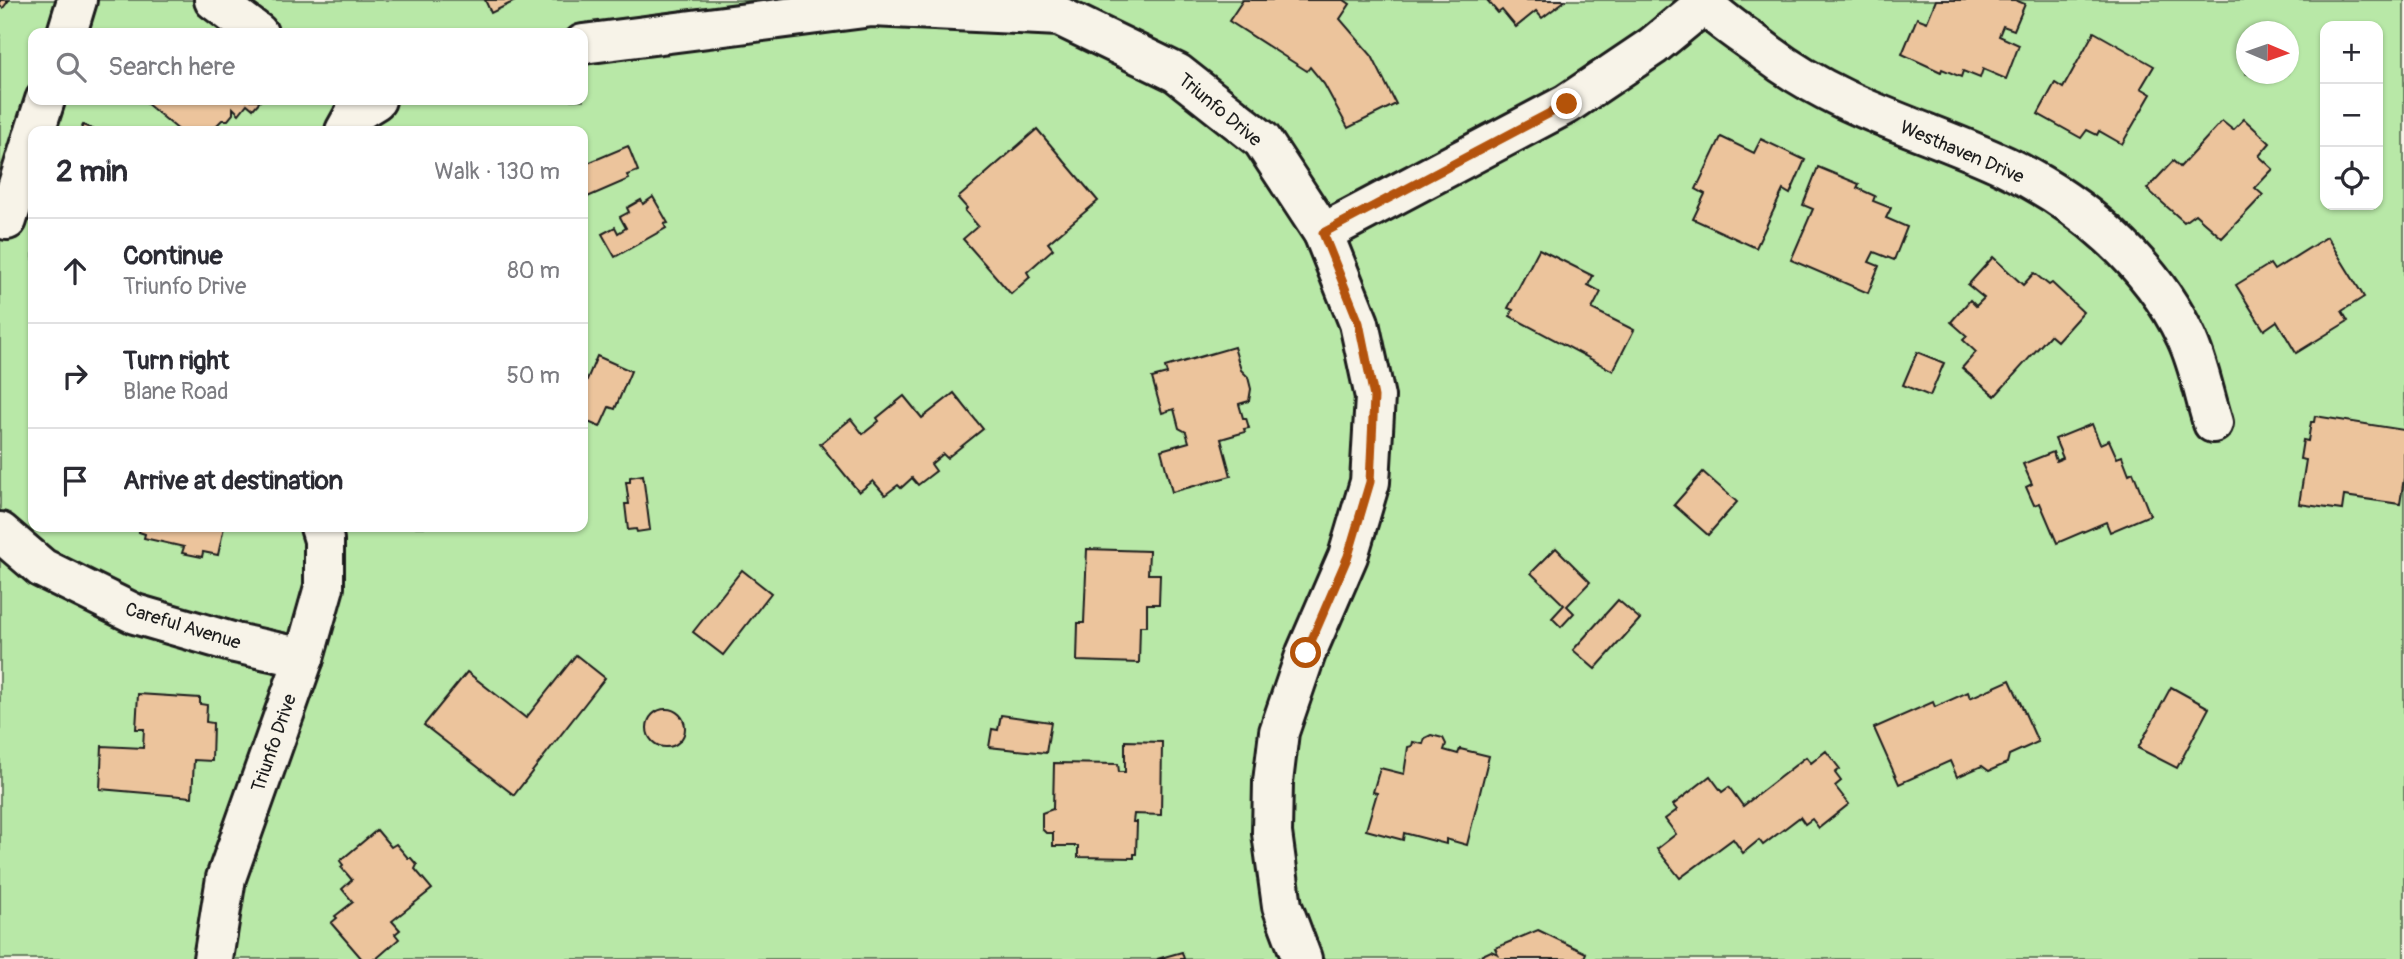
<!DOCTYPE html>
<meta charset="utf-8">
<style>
body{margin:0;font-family:Pangolin,sans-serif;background:#f7f7f7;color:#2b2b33}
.controls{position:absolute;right:21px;top:21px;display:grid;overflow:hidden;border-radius:14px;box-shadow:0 2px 5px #0004}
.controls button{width:63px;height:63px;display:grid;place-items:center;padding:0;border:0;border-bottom:2px solid #e1e1e2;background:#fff;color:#2b2b33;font:35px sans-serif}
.compass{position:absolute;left:2236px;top:21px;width:63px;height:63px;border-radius:50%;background:#fff;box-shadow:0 2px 5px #0004;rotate:92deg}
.stop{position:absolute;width:21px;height:21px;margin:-16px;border:5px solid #b45309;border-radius:50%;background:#fff}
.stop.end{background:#b45309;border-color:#fff;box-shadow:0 2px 7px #0008}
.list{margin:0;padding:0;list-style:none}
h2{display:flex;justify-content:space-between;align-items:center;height:91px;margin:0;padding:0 28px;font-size:30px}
h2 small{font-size:23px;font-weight:400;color:#7c7c81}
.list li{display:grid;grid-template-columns:46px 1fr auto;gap:21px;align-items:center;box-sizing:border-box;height:105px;padding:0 28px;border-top:2px solid #e1e1e2}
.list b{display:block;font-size:26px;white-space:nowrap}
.list p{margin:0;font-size:23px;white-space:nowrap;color:#7c7c81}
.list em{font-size:23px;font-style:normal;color:#7c7c81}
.icon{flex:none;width:38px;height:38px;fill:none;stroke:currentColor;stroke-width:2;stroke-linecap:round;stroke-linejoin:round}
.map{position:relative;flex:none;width:2404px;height:959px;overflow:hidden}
.search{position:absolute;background:#fff;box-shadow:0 2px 5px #0004;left:28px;top:28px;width:560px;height:77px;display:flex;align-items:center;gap:18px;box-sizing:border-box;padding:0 24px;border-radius:14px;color:#7c7c81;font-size:26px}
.panel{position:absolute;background:#fff;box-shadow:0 2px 5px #0004;left:28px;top:126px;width:560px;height:406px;border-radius:14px}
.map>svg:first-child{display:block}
.green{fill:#b8e8a7;stroke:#6a8262;stroke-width:2;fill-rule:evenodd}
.building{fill:#ecc49c;stroke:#1c1c1c;stroke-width:2}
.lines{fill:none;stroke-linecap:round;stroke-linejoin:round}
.minor-casing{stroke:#1c1c1c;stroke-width:44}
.minor{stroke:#f7f3e8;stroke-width:38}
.route{stroke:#b45309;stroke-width:9}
.labels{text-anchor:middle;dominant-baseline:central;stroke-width:5;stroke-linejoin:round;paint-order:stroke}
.street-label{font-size:19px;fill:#1c1c1c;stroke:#f7f3e8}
</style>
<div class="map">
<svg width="2404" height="959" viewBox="0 0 2404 959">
<rect width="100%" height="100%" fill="#f7f3e8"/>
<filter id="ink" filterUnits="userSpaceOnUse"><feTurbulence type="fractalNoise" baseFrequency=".0143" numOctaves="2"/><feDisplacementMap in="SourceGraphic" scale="14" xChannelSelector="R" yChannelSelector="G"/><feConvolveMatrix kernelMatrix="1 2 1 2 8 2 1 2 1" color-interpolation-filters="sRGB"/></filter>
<g filter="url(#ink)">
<path class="green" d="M0,0H2404V959H0ZM2325,26H2378V205H2325ZM2246,32H2288V74H2246ZM33,33H583V100H33ZM33,131H583V527H33Z"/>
<g class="building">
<polygon points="0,0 9,0 3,8 0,6"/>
<polygon points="485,0 517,0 491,13"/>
<polygon points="1243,0 1344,0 1350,4 1340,19 1372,56 1396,104 1348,128 1324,84 1310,67 1307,71 1229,21"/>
<polygon points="1487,0 1566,0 1542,18 1536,11 1516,27 1502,10 1498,13"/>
<polygon points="1936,0 2015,0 2025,4 2014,30 2003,26 1999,36 2019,45 2006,79 1983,69 1980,78 1963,71 1961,77 1942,69 1941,72 1902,54 1917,18 1927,22"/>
<polygon points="2094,32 2154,66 2141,88 2151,94 2122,144 2099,131 2097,135 2087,130 2081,138 2038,114 2055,83 2063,88"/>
<polygon points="149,100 261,100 253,109 247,104 239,114 233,108 233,114 228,120 222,120 216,126 222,131 180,131 146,103"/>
<polygon points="2244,119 2270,143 2259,156 2273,169 2255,188 2263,195 2222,238 2195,214 2184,222 2147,189 2173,161 2180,167 2222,121 2233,130"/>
<polygon points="83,125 96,131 80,131"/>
<polygon points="1037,129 1098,201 1048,243 1053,249 1027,272 1030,277 1011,294 963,239 978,226 965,211 967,208 958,198"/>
<polygon points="1721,137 1754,153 1761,139 1805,160 1790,194 1783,190 1756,248 1693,219 1705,194 1696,189"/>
<polygon points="628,146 638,171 627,175 629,179 583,199 583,165"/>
<polygon points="1818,167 1859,184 1857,188 1875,196 1873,201 1891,208 1886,218 1907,227 1894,260 1874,252 1869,262 1879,266 1868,293 1791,260 1813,209 1803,205"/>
<polygon points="653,197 668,223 664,224 666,228 615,257 602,234 615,227 618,233 626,228 620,217 629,212 627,208 641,200 643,204"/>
<polygon points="2327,237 2364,297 2342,311 2348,321 2296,353 2277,321 2264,330 2236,285 2270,264 2274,270"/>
<polygon points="1539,249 1593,276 1588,285 1601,292 1592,309 1634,330 1613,371 1510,316 1513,310 1508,308"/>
<polygon points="1993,257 2023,285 2034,273 2049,285 2052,283 2083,312 2057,341 2050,335 1995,396 1962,368 1976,352 1963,340 1967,336 1951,322 1970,300 1976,306 1984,298 1968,285"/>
<polygon points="1234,347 1241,370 1248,377 1251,389 1249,401 1239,404 1243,418 1246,418 1249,428 1244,429 1245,432 1221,439 1231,476 1172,492 1161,450 1189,442 1186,432 1179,428 1174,409 1162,413 1152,378 1167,374 1165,367"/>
<polygon points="1917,352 1944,363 1930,396 1903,385"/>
<polygon points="597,356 631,371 615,409 609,407 600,427 583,420 583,402 586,394 583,393 583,389"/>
<polygon points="954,393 983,429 947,458 943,454 931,464 936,471 918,485 912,478 901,488 898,485 885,495 873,481 859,492 820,444 851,419 863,434 879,421 877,418 904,396 922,418"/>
<polygon points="2315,416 2404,430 2404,478 2400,504 2344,496 2342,510 2299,504 2306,460 2300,459 2303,440 2308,441 2311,422 2314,422"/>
<polygon points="2092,424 2100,444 2109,440 2117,458 2122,456 2129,474 2133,472 2150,515 2110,532 2106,522 2057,543 2040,503 2034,505 2026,487 2032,484 2023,464 2053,452 2056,461 2063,458 2055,439"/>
<polygon points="1703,472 1737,502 1708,535 1674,505"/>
<polygon points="643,475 650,530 637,532 636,529 628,530 625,504 629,504 626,482 630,482 630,477"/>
<polygon points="140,527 224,527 218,555 203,552 202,557 182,553 184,547 144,538 145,534 139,532"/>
<polygon points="1556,548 1590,582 1567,606 1574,613 1561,627 1552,618 1564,605 1531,573"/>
<polygon points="1087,549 1149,551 1148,574 1160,574 1159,604 1147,604 1147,626 1140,626 1139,663 1077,661 1078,623 1084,623"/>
<polygon points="742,570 771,593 723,655 693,632"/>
<polygon points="1618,600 1640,619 1595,669 1573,650"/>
<polygon points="576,655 605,678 514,795 424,725 467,672 526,718"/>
<polygon points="2010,680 2038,742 2009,755 2007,763 1989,771 1982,766 1957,777 1950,761 1899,784 1874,728 1933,702 1935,707 1968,692 1970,698"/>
<polygon points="2171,687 2209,708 2177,768 2138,748"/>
<polygon points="138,694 200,698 200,704 207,705 206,722 213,723 212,761 194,760 192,797 100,789 102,746 143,748 144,729 136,729"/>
<circle cx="666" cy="728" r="19"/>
<polygon points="1001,715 1051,722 1046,753 989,747 992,729 998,730"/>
<polygon points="1431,735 1443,738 1446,744 1444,750 1458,754 1460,749 1489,756 1467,845 1446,839 1446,844 1404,833 1403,840 1366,830 1377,793 1373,792 1380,768 1404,774 1408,747 1412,746 1413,742 1423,744 1425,738"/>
<polygon points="1125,741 1162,742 1161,815 1134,814 1133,822 1137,822 1136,854 1134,854 1134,858 1078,857 1078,846 1053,846 1053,833 1046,833 1042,829 1042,813 1053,809 1054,763 1118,764 1119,772 1125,772"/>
<polygon points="1826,751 1840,769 1835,773 1841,781 1835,786 1849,804 1819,828 1812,819 1805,824 1800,817 1763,845 1759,840 1743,853 1733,839 1680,878 1657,849 1676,834 1665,819 1677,810 1673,805 1710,776 1722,792 1729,787 1743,806 1806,757 1811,763"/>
<polygon points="377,830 391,847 396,844 408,858 411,858 417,865 415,869 432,889 392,921 400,930 395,934 399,939 376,959 362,959 331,923 337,918 335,916 353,902 342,889 352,880 341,867 343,865 340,861"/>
<polygon points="1538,930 1586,953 1584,958 1587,959 1474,959 1491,951 1498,954 1495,948"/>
<polygon points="1182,952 1184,959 1157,959"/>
</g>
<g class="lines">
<g class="minor-casing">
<g id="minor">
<polyline points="214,0 258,33"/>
<path d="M1701,0C1715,18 1748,38 1767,53C1840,109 1924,128 2005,166C2079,201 2151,262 2186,337C2199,364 2204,395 2213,423"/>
<polyline points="67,33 77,0"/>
<polyline points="583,44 872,7 1059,16 1177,73 1262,140 1323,233 1359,323 1375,397 1370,482 1348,556 1306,653 1279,732 1273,782 1272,833 1282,906 1302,959"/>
<polyline points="35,131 45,100"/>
<polyline points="345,131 355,113 376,100"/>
<polyline points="7,220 33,137"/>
<polyline points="1323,233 1567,104 1653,46 1704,4"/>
<polyline points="0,532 42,568 135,614 235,643 304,658"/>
<polyline points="213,959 226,878 304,658 324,587 324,540 320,527"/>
</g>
</g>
<use href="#minor" class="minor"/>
</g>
</g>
<g class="lines" filter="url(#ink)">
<polyline class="route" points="1306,653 1348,556 1370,482 1374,397 1359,323 1323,233 1567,104"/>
</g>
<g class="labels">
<g class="street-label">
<text transform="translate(1220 110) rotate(40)">Triunfo Drive</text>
<text transform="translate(1962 152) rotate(23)">Westhaven Drive</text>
<text transform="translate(183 626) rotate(17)">Careful Avenue</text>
<text transform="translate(274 743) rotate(-71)">Triunfo Drive</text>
</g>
</g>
</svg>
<div class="controls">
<button>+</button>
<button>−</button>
<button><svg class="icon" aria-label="locate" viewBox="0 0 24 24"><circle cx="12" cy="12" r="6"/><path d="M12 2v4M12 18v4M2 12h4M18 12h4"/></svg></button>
</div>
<svg class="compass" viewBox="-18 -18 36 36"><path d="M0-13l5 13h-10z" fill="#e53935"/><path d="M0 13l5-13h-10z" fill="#7c7c81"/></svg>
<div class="stop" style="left:1306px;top:653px"></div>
<div class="stop end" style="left:1567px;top:104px"></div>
<div class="search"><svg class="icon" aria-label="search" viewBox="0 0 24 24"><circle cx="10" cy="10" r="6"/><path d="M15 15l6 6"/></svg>Search here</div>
<section class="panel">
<h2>2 min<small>Walk · 130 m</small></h2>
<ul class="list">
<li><svg class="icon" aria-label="ahead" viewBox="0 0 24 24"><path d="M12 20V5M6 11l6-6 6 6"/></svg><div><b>Continue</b><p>Triunfo Drive</p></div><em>80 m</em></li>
<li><svg class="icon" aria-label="right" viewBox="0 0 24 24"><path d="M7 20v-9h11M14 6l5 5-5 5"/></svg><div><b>Turn right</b><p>Blane Road</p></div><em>50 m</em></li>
<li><svg class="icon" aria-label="arrive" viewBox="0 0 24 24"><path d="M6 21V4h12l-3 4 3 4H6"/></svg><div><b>Arrive at destination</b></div></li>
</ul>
</section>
</div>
